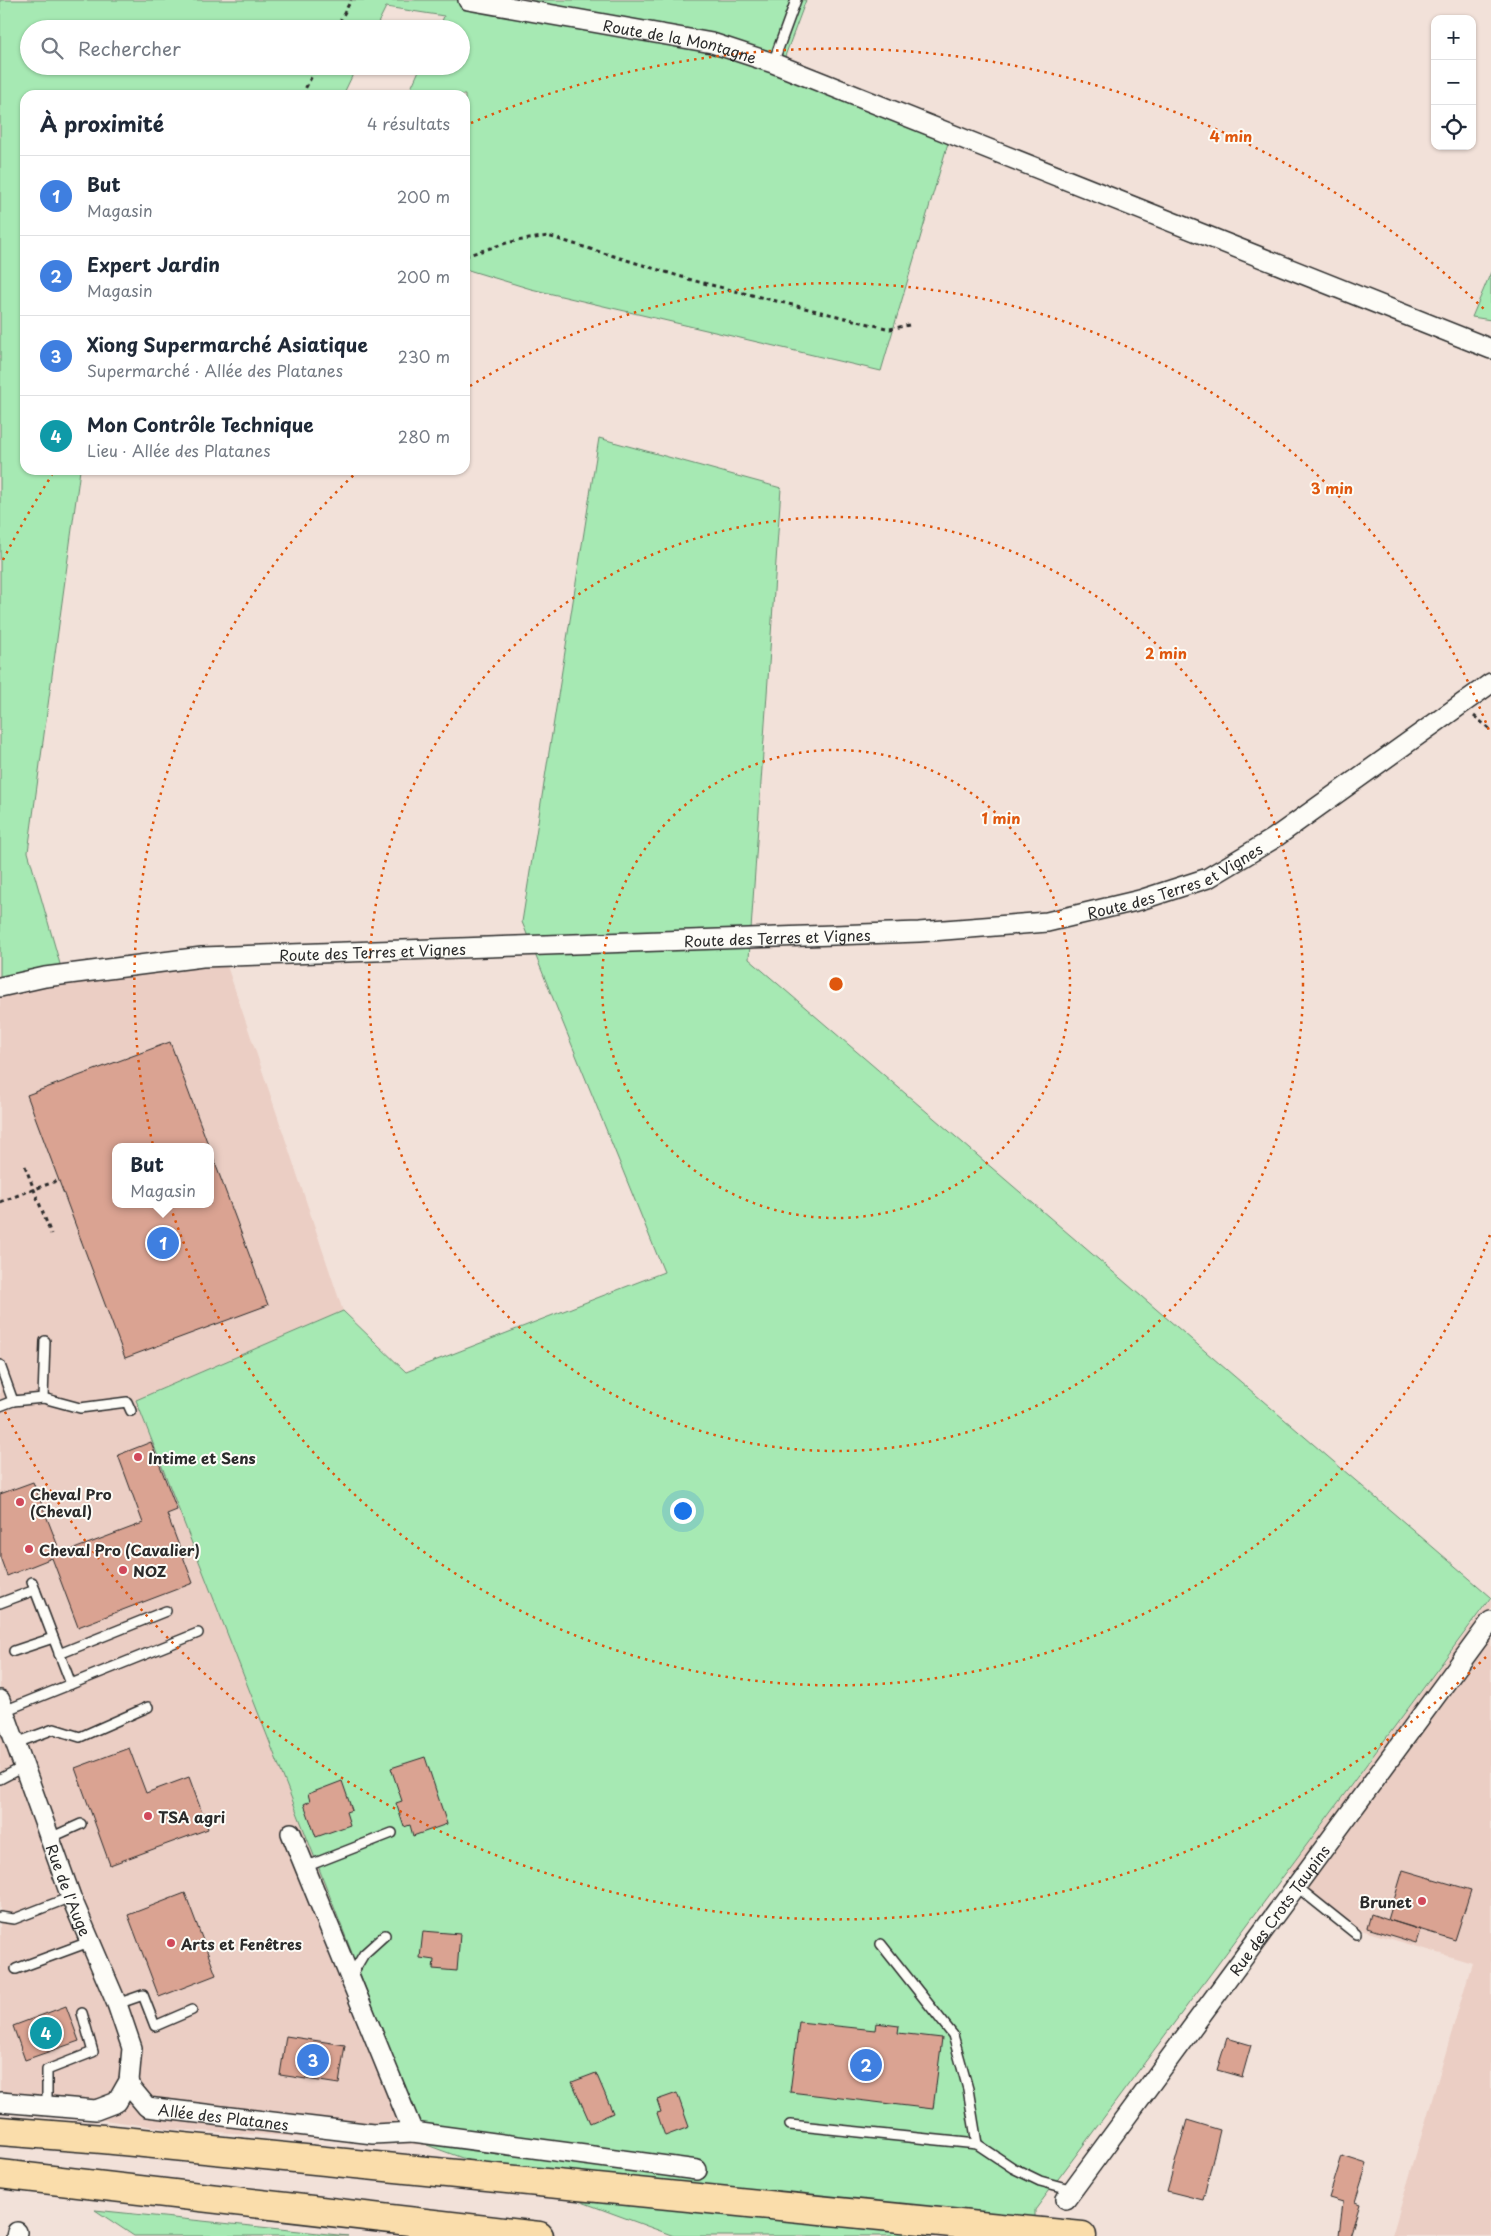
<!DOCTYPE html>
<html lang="fr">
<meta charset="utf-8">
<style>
body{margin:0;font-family:"Playpen Sans",sans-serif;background:#f6f6f7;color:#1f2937}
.controls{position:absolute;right:15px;top:15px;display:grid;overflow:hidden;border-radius:10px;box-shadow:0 1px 4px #0004}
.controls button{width:45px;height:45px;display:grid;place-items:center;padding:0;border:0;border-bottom:1px solid #e0e1e3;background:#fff;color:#1f2937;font:25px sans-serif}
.you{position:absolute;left:682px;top:1510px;width:18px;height:18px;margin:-12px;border:4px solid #fff;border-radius:50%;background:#1a73e8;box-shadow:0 0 0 8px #1a73e833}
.badge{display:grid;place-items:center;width:32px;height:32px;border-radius:50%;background:#0b8043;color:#fff;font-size:16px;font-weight:700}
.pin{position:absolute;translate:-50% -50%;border:2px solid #fff;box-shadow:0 1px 5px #0006}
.popup{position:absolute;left:112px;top:1143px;width:102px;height:65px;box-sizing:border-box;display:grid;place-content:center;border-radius:10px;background:#fff;filter:drop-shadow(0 1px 4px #0005);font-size:16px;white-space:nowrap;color:#747a83}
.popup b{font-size:19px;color:#1f2937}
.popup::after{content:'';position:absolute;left:50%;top:100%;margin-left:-10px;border:10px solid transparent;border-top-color:#fff}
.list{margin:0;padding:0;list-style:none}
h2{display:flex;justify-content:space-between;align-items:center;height:65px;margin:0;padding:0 20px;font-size:21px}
h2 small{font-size:16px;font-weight:400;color:#747a83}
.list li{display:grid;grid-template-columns:32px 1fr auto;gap:15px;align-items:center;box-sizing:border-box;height:80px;padding:0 20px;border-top:1px solid #e0e1e3}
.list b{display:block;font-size:19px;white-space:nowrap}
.list p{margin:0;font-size:16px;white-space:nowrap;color:#747a83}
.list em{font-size:16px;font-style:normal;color:#747a83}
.icon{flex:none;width:28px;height:28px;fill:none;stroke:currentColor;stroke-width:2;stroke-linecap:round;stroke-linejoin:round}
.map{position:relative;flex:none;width:1491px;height:2236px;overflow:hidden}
.search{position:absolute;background:#fff;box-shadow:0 1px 4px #0004;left:20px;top:20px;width:450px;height:55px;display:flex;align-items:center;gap:12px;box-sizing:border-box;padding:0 18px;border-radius:28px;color:#747a83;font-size:19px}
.panel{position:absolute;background:#fff;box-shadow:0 1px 4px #0004;left:20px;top:90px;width:450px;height:385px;border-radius:15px}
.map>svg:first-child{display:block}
.built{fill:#ebcec4;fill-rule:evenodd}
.green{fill:#a6e9b3;stroke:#688a6f}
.building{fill:#daa392;stroke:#2b2b2b}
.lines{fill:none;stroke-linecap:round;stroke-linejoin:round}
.service-casing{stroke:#2b2b2b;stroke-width:12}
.minor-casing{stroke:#2b2b2b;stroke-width:22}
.primary-casing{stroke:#2b2b2b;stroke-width:31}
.path{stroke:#2b2b2b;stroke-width:3;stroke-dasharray:4 4;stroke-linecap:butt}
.service{stroke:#fdfcf7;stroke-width:9}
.minor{stroke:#fdfcf7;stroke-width:19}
.primary{stroke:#faddab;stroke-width:28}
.ring{fill:none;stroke:#df570e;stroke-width:2.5;stroke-dasharray:2.5 5}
.poi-dot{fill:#d1495b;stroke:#fdfcf7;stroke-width:2}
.labels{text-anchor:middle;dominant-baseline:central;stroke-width:4;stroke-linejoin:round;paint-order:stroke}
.street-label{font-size:15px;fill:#2b2b2b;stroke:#fdfcf7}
.poi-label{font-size:15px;font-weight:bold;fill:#2b2b2b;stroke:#fdfcf7;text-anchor:start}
.centre{fill:#df570e;stroke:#fdfcf7;stroke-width:2.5}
.ring-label{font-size:15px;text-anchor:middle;font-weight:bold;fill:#df570e;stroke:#fdfcf7;stroke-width:4;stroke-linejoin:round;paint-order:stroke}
</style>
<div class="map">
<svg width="1491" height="2236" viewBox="0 0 1491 2236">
<rect width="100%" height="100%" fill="#f2e1d9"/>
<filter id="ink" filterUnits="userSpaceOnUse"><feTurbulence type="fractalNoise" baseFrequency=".02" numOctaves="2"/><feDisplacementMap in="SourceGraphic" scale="10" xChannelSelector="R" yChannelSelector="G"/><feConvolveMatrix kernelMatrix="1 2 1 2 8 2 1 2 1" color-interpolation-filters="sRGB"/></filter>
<g filter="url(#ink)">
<g class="built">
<path d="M220,945L343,1311L136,1400L427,2145L171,2129L0,2106V986L62,971ZM116,1147H210V1204H116Z"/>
<polygon points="1491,1599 1491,2236 1392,2236 1472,1963 1358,1929 1287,1872"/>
</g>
<g class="green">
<polygon points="0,0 806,0 778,75 948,143 881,371 531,289 465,269 465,95 408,95 421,66 461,66 461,29 439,29 444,16 386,7 375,29 29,29 29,66 357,66 343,95 25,95 25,470 80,470 28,852 62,971 0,986"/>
<polygon points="1491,272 1491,320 1472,317"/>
<polygon points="599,438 781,488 749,959 1491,1597 1035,2210 1035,2236 674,2236 427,2145 136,1400 343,1311 406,1372 664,1272 522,922"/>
<polygon points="95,2210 348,2236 134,2236"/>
</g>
<g class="building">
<polygon points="170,1042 209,1147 116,1147 116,1204 210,1204 212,1155 268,1305 125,1358 27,1095"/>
<polygon points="151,1442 177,1510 167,1514 193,1583 78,1627 52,1558 7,1576 0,1557 0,1494 33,1482 61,1554 58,1555 143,1523 118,1455"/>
<polygon points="129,1748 146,1793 189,1777 208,1829 110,1865 75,1768"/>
<polygon points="425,1757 447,1824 413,1836 410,1825 404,1827 396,1803 402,1801 391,1768"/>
<polygon points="342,1781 352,1810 346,1812 350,1825 316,1837 304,1804 310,1801 308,1794"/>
<polygon points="1403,1870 1471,1890 1455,1940 1389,1920 1420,1930 1416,1943 1367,1928 1371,1914 1388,1920"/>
<polygon points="185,1893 216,1975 159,1997 128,1915"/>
<polygon points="423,1931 460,1934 457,1971 433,1969 434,1960 420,1958"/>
<polygon points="66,2006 79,2041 25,2060 13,2026"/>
<polygon points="799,2022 875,2030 876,2023 899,2026 898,2033 942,2038 933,2109 790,2092"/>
<polygon points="286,2036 345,2045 339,2084 280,2075"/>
<polygon points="1227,2038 1251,2045 1242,2077 1217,2070"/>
<polygon points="596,2073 613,2113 590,2123 572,2082"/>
<polygon points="677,2093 689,2127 665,2136 657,2113 661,2112 657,2100"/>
<polygon points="1187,2120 1220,2130 1203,2200 1167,2191"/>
<polygon points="1342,2156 1367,2164 1355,2202 1360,2204 1350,2236 1339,2236 1343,2202 1329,2198"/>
</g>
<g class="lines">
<g class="service-casing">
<g id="service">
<polyline points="773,63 796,0"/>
<polyline points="0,1365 13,1401"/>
<polyline points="43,1398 45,1341"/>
<polyline points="0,1406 13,1401 43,1398 80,1408 127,1402 131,1411"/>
<polyline points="32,1582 71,1684"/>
<polyline points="0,1603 35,1590"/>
<polyline points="14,1651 53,1638"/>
<polyline points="59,1654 166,1611"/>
<polyline points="4,1711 198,1633"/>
<polyline points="16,1743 54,1729 80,1737 148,1707"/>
<polyline points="0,1779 25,1766"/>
<polyline points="50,1838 81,1824"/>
<polyline points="305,1867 392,1833"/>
<polyline points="1296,1886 1356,1934"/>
<polyline points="0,1917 14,1919 71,1897"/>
<polyline points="881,1944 953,2035 968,2089 977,2144"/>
<polyline points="16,1969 89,1942"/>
<polyline points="351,1976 364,1954 385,1935"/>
<polyline points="117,2004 143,1995 155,2026 192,2010"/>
<polyline points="47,2106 47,2070 93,2052 82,2013"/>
<polyline points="790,2125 977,2144 1013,2168 1040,2181 1066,2188 1074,2188"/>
</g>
</g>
<g class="minor-casing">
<g id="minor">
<path id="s1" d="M468,0L712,43L773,63L1491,349"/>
<path id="s2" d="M0,987L45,977L202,957L919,932L1047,922L1140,900L1208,878L1273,839L1491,683"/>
<path id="s3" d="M0,1700L71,1897L117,2004L132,2048L129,2081L117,2102L96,2110L0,2102"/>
<path id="s4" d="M129,2081L132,2089L147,2107L373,2134L413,2132L291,1833"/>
<polyline points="413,2132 697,2170"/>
<path id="s5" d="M1066,2199L1491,1621"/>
<polyline points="16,2236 17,2232"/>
</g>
</g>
<g class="primary-casing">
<g id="primary">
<polyline points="0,2131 103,2139 1082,2236"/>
<polyline points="0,2174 539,2236"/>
</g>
</g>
<g class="path">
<polyline points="336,29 351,0"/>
<polyline points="302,95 317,66"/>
<polyline points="465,256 510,242 548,236 695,281 890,329 909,325"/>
<polyline points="1474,716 1491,730"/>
<polyline points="25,1166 51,1234"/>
<polyline points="0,1202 59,1180"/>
</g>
<use href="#service" class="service"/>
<use href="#minor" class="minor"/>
<use href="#primary" class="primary"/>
</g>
</g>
<g class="ring">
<circle cx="836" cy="984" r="234"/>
<circle cx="836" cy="984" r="467"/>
<path d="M1490 1235A701 701 0 1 1 358 471M470 386A701 701 0 0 1 1490 733"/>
<path d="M1486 1657A935 935 0 0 1 3 1408M3 560A935 935 0 0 1 52 475M471 123A935 935 0 0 1 1486 311"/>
</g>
<g class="poi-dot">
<circle cx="138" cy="1457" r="5"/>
<circle cx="20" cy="1502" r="5"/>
<circle cx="29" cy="1549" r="5"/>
<circle cx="123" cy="1570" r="5"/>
<circle cx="148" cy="1816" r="5"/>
<circle cx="1422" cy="1901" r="5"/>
<circle cx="171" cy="1943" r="5"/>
</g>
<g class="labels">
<g class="street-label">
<text stroke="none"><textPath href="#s1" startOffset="216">Route de la Montagne</textPath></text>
<text stroke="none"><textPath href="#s2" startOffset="1185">Route des Terres et Vignes</textPath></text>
<text stroke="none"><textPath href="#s2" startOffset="780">Route des Terres et Vignes</textPath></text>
<text stroke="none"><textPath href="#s2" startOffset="375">Route des Terres et Vignes</textPath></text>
<text stroke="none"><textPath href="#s3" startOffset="202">Rue de l'Auge</textPath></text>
<text stroke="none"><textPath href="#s5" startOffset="359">Rue des Crots Taupins</textPath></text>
<text stroke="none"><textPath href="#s4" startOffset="109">Allée des Platanes</textPath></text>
</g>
<g class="poi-label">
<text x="148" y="1457">Intime et Sens</text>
<text x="30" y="1493">Cheval Pro<tspan x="30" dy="17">(Cheval)</tspan></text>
<text x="39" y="1549">Cheval Pro (Cavalier)</text>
<text x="133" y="1570">NOZ</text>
<text x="158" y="1816">TSA agri</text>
<text x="1412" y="1901" text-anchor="end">Brunet</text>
<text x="181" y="1943">Arts et Fenêtres</text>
</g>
</g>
<circle cx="836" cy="984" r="8" class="centre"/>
<g class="ring-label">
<text x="1231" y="142">4 min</text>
<text x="1332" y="494">3 min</text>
<text x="1166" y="659">2 min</text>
<text x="1001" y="824">1 min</text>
</g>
</svg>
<div class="controls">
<button>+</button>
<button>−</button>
<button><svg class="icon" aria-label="locate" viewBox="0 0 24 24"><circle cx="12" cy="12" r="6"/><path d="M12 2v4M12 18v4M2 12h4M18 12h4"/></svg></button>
</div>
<div class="you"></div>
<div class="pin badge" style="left:163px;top:1243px;background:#3f7fe0">1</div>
<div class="popup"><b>But</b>Magasin</div>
<div class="pin badge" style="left:866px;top:2065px;background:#3f7fe0">2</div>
<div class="pin badge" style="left:313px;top:2060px;background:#3f7fe0">3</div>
<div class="pin badge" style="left:46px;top:2033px;background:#0f9aa8">4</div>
<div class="search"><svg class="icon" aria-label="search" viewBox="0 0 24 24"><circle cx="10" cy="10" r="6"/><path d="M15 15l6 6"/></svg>Rechercher</div>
<section class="panel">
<h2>À proximité<small>4 résultats</small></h2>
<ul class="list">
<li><span class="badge" style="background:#3f7fe0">1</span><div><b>But</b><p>Magasin</p></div><em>200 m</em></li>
<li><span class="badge" style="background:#3f7fe0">2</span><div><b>Expert Jardin</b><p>Magasin</p></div><em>200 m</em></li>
<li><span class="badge" style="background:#3f7fe0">3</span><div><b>Xiong Supermarché Asiatique</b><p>Supermarché · Allée des Platanes</p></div><em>230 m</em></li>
<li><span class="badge" style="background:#0f9aa8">4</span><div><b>Mon Contrôle Technique</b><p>Lieu · Allée des Platanes</p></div><em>280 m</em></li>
</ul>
</section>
</div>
